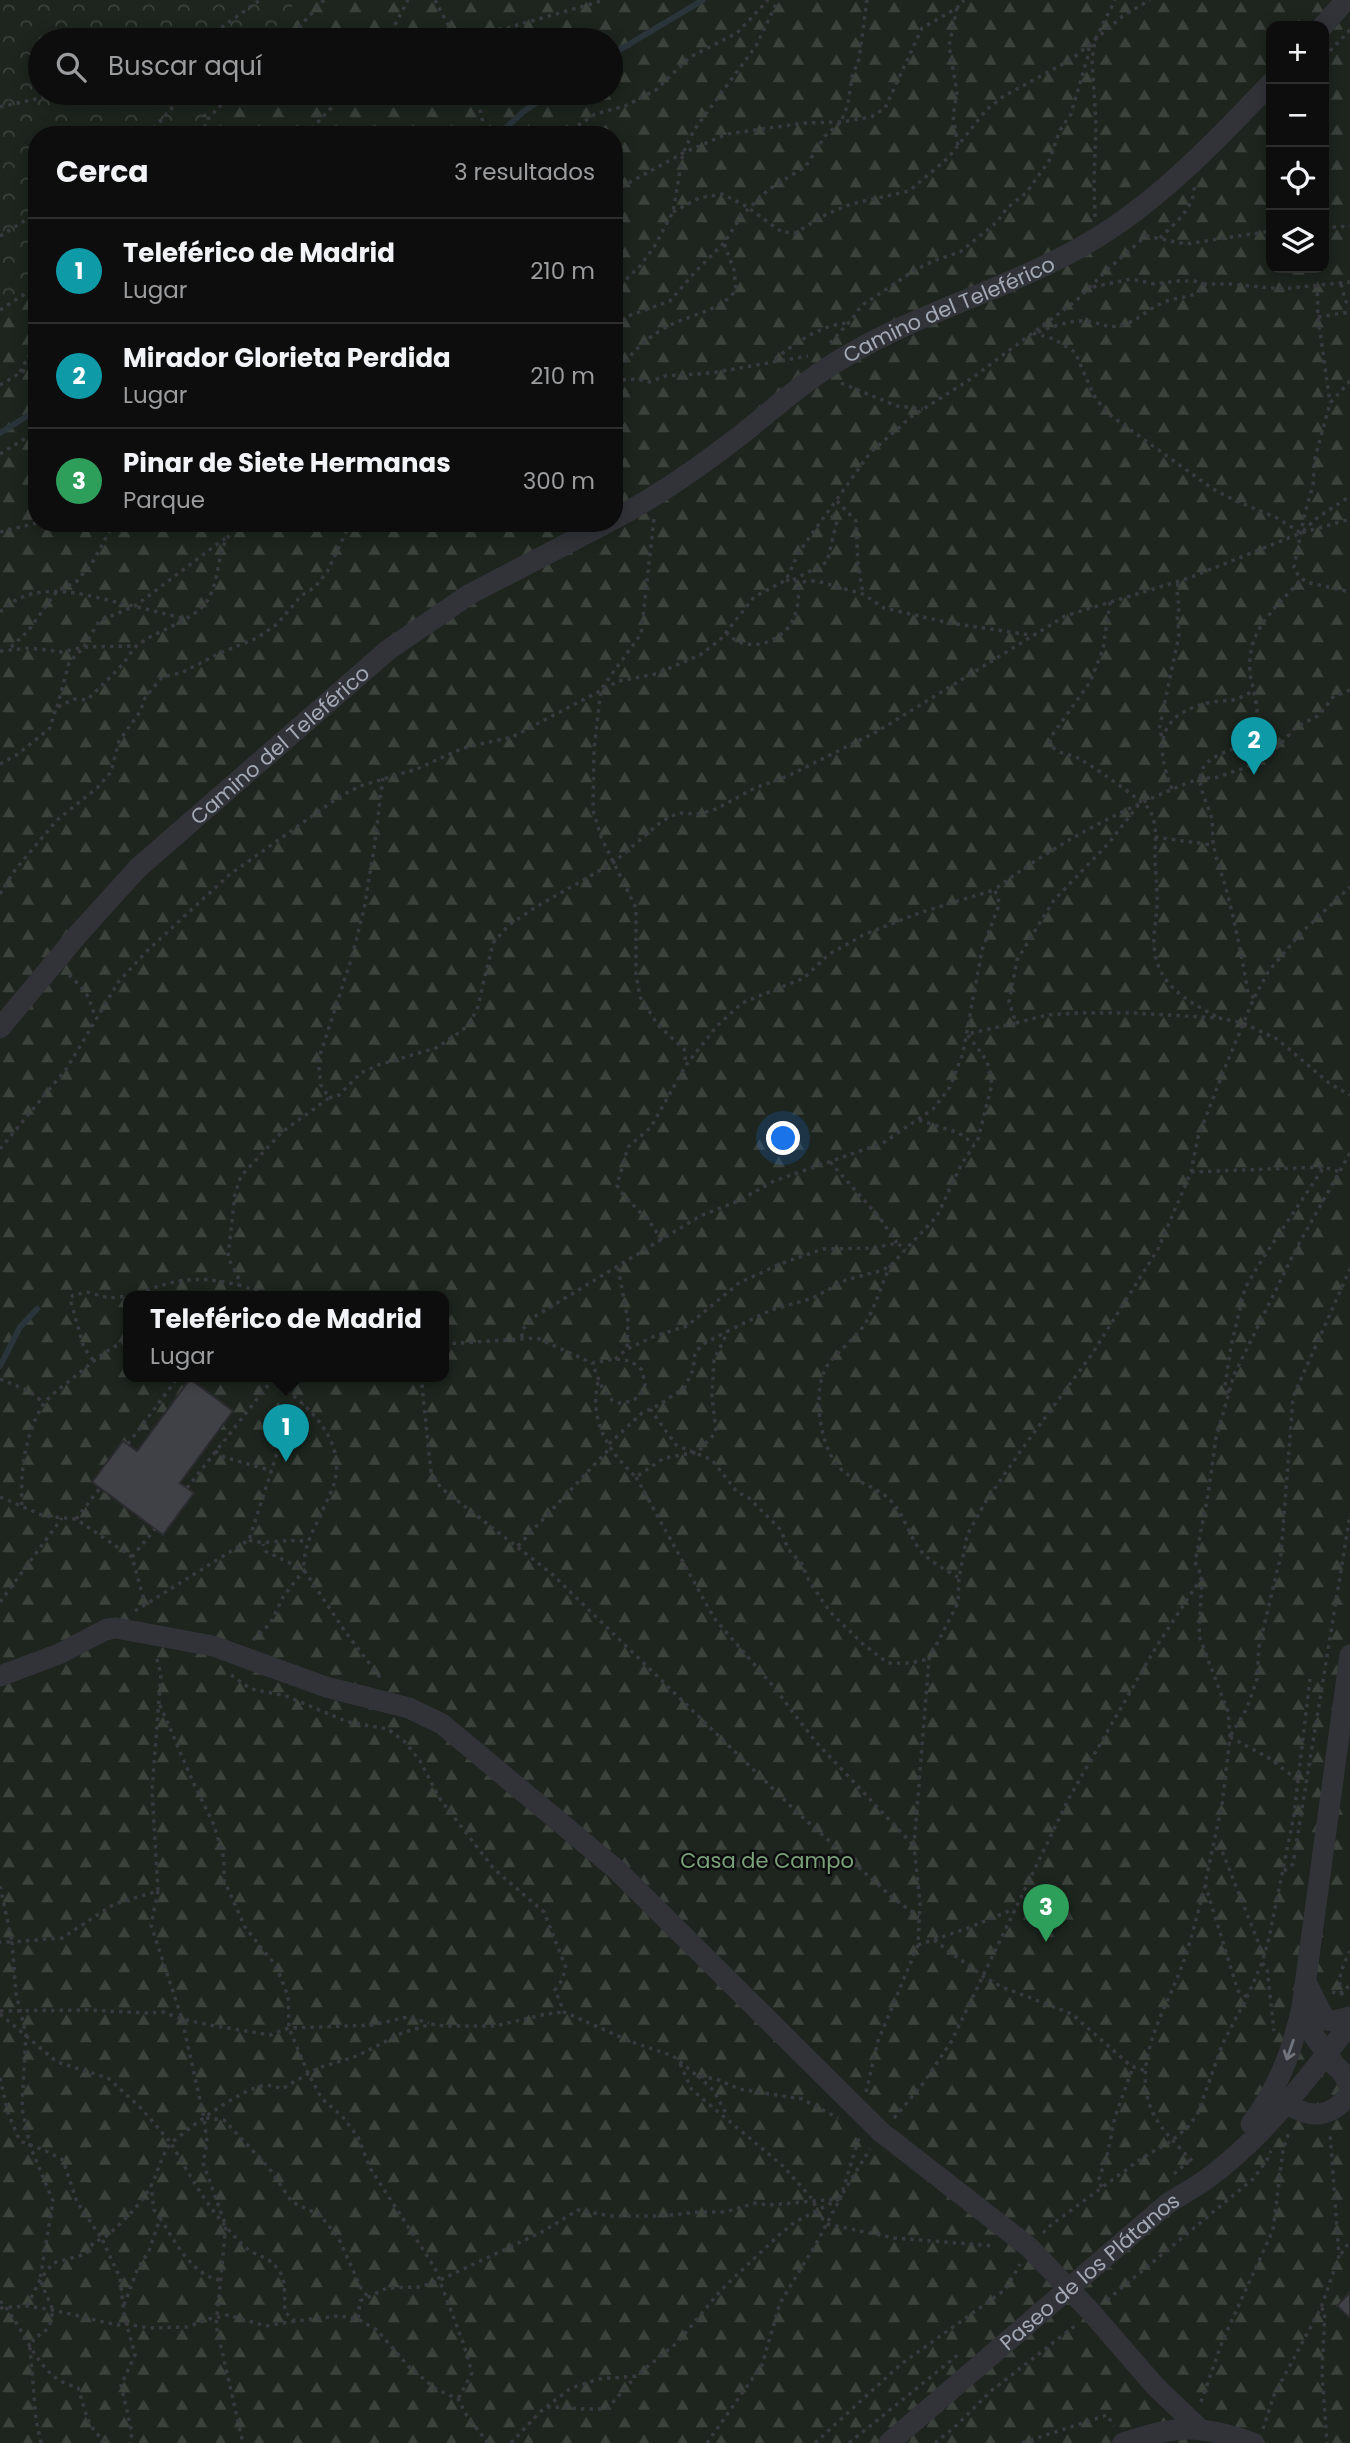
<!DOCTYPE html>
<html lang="es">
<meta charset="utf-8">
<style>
body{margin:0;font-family:Poppins,sans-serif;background:#161617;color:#f1f3f6}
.controls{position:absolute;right:21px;top:21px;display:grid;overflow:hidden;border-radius:14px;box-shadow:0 4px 18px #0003}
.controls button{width:63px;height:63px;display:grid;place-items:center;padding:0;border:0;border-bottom:2px solid #2d2d2e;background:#0d0d0e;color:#f1f3f6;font:35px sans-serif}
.you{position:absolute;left:784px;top:1139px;width:24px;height:24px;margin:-18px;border:5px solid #fff;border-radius:50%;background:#1a73e8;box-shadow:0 0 0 10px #1a73e833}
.badge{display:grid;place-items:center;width:46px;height:46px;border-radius:50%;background:#ea580c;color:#fff;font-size:23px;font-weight:700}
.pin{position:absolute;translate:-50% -58px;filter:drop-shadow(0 2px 4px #0008)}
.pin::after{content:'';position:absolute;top:37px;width:24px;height:21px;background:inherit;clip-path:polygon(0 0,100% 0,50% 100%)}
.popup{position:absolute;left:123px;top:1291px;width:326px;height:91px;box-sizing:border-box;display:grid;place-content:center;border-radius:14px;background:#0d0d0e;filter:drop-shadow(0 2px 5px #0005);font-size:23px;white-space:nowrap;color:#9a9c9e}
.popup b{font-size:26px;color:#f1f3f6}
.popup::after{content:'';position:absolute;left:50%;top:100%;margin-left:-14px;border:14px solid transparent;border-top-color:#0d0d0e}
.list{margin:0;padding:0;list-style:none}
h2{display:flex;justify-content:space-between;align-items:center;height:91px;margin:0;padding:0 28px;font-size:30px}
h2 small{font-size:23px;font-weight:400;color:#9a9c9e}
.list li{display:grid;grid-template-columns:46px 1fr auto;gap:21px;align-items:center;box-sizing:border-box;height:105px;padding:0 28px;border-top:2px solid #2d2d2e}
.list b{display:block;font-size:26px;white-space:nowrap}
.list p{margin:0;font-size:23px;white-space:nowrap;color:#9a9c9e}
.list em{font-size:23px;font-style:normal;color:#9a9c9e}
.icon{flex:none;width:38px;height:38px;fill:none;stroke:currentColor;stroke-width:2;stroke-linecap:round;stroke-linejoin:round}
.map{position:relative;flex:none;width:1350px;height:2443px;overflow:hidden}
.search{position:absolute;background:#0d0d0e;box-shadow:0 4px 18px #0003;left:28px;top:28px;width:595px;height:77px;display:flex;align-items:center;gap:18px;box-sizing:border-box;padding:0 24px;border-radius:38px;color:#9a9c9e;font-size:26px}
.panel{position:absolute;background:#0d0d0e;box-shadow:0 4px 18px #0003;left:28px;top:126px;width:595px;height:406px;border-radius:28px}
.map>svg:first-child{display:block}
.forest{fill:url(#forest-firs);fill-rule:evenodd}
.park{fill:url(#park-crowns)}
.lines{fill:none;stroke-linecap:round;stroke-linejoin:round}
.stream{stroke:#2a353b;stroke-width:6}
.building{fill:#404146;stroke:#2b2b2f;stroke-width:2}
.path{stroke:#383a3f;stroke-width:3.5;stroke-dasharray:3.5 5;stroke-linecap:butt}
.minor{stroke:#323338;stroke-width:21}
.oneway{stroke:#70747c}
.labels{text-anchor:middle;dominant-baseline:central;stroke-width:5;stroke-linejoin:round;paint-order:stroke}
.street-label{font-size:21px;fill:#a2a9b4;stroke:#0c0c0e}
.park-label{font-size:21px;fill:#79a078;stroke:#0c0c0e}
</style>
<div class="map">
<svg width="1350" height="2443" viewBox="0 0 1350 2443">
<defs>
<pattern id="forest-firs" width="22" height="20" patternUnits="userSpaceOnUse" patternTransform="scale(1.75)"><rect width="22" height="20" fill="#1d251e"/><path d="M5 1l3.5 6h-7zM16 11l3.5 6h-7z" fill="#3b423c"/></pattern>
<pattern id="park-crowns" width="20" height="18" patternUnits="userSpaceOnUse" patternTransform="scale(1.75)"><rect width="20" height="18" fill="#1d251e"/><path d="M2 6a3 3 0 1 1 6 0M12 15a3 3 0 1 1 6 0" fill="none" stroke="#3b423c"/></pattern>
</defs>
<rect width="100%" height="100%" fill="#111113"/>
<path class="forest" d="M0,0H1350V2443H0ZM1271,26H1324V268H1271ZM40,40H611V93H40ZM37,135H614V523H37ZM128,1296H444V1376H128Z"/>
<polygon class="park" points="0,0 297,0 266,40 40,40 40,93 222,93 186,135 37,135 37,277 0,307"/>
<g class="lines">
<g class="stream">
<polyline points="611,55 703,0"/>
<polyline points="498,135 523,112 550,93"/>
<polyline points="0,433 37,410"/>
<polyline points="0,1366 20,1327 37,1309"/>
</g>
</g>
<g class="building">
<polygon points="190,1379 233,1411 180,1483 194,1493 163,1535 92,1482 123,1441 137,1451"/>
<polygon points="1350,2292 1350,2318 1337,2306"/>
</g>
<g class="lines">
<g class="path">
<polyline points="435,0 456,40"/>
<polyline points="957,8 949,46 957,92 953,116 958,146"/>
<polyline points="199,40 218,30 260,0"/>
<polyline points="217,40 218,30"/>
<polyline points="287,40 324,0"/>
<polyline points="387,40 408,0"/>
<polyline points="414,40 507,28 605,0"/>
<polyline points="1324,57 1350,30"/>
<polyline points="476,93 486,135"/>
<polyline points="0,107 62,93"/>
<polyline points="148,135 185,93"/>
<polyline points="200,135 208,119 232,93"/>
<polyline points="306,135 345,93"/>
<polyline points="564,135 595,114 625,106 656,90 690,57 737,33 768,0"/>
<polyline points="614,191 683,153 727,134 804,123 841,122 871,117 885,108 922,28 957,8 964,0"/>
<polyline points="673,212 699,198 722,194 744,205 782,232 795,233 825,215 851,204 909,191 948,158 986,110 1004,96 1072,59 1124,15 1150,0"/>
<polyline points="1095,217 1094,180 1096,125 1092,59 1095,40 1115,0"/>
<polyline points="1324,228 1350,226"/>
<polyline points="0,236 37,213"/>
<polyline points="1146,236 1186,244 1271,231"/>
<path d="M1160,238C1173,225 1196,207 1194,186"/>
<polyline points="1317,284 1318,317 1330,403"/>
<polyline points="1341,284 1345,300 1350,308"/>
<polyline points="1093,287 1131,279 1154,284 1178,281 1194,281 1205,284"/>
<polyline points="614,291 640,266 654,247 673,212 683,153 694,130 756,46 778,0"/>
<polyline points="0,310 37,286"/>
<polyline points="1318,317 1350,312"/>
<polyline points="614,324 631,315 670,301 696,271 724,243 742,215 768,190 806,166 825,136 841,122 848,104 852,77 859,59 867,0"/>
<path d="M1038,332C1055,326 1074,318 1092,322C1102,324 1108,328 1118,326C1136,323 1146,310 1162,303C1179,295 1193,301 1206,284H1230L1281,289L1350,282"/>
<polyline points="1033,333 1054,339 1075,352 1093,394 1107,413 1213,489 1234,500 1277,518 1301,533"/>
<polyline points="830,343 853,318 861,306 915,270 933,261 960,252 997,222 1007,208 1026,193 1049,161 1060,130 1071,114 1088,56 1089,45"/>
<path d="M775,359C795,343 821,325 847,323"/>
<polyline points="20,372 37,341"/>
<path d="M614,375C629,357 642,341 663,329C686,315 720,312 736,290L734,270L724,243"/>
<polyline points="614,380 637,379 649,382 665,376 711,373 808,356"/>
<polyline points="1350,381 1330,403 1315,458 1313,485 1304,517 1294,567 1298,575 1306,582 1350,592"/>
<polyline points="841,383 897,406 923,409"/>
<polyline points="0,385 37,363"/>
<polyline points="0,454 29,436 37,436"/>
<polyline points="837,501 856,521 858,564 863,594"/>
<polyline points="654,519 641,634 601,689 594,749 593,810 601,837 636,908 636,974 640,997 658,1025 684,1049 686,1065"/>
<polyline points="1303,531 1317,518 1350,496"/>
<polyline points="0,532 37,523"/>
<polyline points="786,580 798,582 817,581 863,594 884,608 950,623 1030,635"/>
<polyline points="793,580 827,562 837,521 828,513"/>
<path d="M1110,602L1103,649L1090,682L1053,734L1050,742C1052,746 1051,747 1056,750C1061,754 1069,754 1076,757C1086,761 1144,802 1149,809C1158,823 1155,842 1155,857C1155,869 1157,881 1157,894C1158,908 1155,922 1154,936C1152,983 1184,999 1219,1018"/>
<path d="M0,612C34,579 79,593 120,603C142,608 163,613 185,619"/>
<path d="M726,632C742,651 769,647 786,630C797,619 800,598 798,582"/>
<polyline points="11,647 28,631 57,591 76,582 92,563 114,523"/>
<polyline points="0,651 29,648 62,652 84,647 99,621 135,606 228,536"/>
<polyline points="57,707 69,663 84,647 136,646"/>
<polyline points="1162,736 1159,730 1179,635 1177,615 1180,606 1177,598 1178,582"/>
<path d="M0,764L18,754L50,728L56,708L74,699L87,700C99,688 111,677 122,665C128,658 132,649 139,644C159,630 190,621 204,605C221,585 215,554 230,534C234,530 239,526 243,523"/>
<path d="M1172,789C1154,744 1158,713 1212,702C1221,700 1230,702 1239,698C1244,696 1249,693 1254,691"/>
<polyline points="1155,837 1213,845"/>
<polyline points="0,894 15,870 57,820 97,788 111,772 119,741 140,712 145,698 162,677 181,673 220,653 257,638 277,624 301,596 315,587 327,572 346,532 355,523"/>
<path d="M69,975C76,982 85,990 89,999C92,1006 91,1010 97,1016"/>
<path d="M1254,998L1248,993C1242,957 1235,923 1226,888C1222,874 1216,860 1214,847C1212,838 1213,829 1212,820C1209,806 1197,787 1201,773C1208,748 1249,754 1256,727C1260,712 1254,694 1251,679C1243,633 1274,609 1302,579"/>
<polyline points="1016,1023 1047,1015 1077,1013 1133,1013 1219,1018 1243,1023 1277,1039 1329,1083 1350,1095"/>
<polyline points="329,1098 339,1095 361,1073 378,1065 436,1048 460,1032 467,1026 477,1010 493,943 509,925 536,907 613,863 662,821 678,813 700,814 716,809 755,788 790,775 878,731 1065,616 1189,578 1301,533 1350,519"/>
<polyline points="919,1120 959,1133 974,1144"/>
<polyline points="0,1149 67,1068 119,981 147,951 229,875 339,797 360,786 417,769 463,748 512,737 619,681 656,674 700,655 720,640 754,597 786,580 799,552 870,453 911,417 972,378 1077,300 1107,270 1146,236 1143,229"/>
<polyline points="830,1162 879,1217 897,1243"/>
<polyline points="1191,1172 1324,1167 1340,1172"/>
<polyline points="662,1240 651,1224 620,1191 617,1185 628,1147 651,1127 686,1065 717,1026 742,1003 804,978 828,955 865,934 922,912 994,890"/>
<path d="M891,1265C881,1284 876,1306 865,1324C856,1338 840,1349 829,1363C811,1387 819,1442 837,1465C850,1481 875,1485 890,1500C904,1513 908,1534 920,1550C930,1562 946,1570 959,1578"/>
<polyline points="618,1268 628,1321 627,1349"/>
<path d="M130,1296C176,1280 190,1274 239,1285"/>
<polyline points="274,1296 239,1285 238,1277 228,1257 235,1194 241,1176 282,1132 329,1098 321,1085 318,1061 351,960 364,909 374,849 383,778"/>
<path d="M522,1337V1330L534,1317L700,1216L738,1201L774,1181L883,1143L933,1109L950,1087L963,1053L982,950L999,905L998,896L994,890C1059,841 1124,808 1200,778H1215L1247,767L1273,752L1296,727L1318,716L1333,697L1350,690"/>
<polyline points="444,1344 537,1338 592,1363 615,1359 631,1361 642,1370 645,1384 643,1391 633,1401 619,1403 612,1400 603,1390 592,1363"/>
<polyline points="615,1359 627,1349 655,1336 687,1326 739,1283 780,1264 823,1249 873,1248 897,1243 906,1250"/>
<polyline points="93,1360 84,1348 70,1299 73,1295 87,1292 109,1298 128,1296"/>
<path d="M266,1376C301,1399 348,1436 334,1484C331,1494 325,1504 321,1514C312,1533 303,1548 304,1570L344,1630L382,1680"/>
<polyline points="421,1376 431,1472 441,1488 552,1574 799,1814 892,1897 919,1917"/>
<polyline points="0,1379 29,1391 44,1403"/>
<path d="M598,1382C589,1421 608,1451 636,1477L664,1458L698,1452L716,1432L712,1396L714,1360L728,1331L771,1310L813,1298L846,1280L883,1270L892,1264L937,1216L961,1165L978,1139L992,1084L987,1061L967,1034L1016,1023L1009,1002L1017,960L1054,900L1108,844L1140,803"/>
<polyline points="286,1391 296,1376"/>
<polyline points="1229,1393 1225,1386 1231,1346 1245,1288 1263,1258 1324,1167"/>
<polyline points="650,1409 676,1445 712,1460 737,1492 749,1498 781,1530 788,1549 802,1564 809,1581 830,1612 864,1645 888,1663 910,1663 929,1659"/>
<polyline points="128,1444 179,1376"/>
<polyline points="609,1444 642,1413 659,1405 685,1387 693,1370 695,1352 705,1343 728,1331"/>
<polyline points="215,1451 224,1457 272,1471"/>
<polyline points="636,1477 714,1618 773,1686 815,1741 913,1845"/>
<polyline points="187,1488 272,1380"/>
<polyline points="0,1497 44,1516 76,1519 132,1557 145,1604"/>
<path d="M22,1505C20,1473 25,1433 43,1405C51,1393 68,1383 79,1373C94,1361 110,1346 128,1341"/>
<polyline points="76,1519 100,1488"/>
<path d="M249,1540C268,1546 287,1537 307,1542"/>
<polyline points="518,1546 610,1448"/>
<polyline points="132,1557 155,1529"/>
<polyline points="0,1602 62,1518"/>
<polyline points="135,1611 249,1540 280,1444 290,1420 303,1404"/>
<polyline points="253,1640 270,1624 283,1597 304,1570 265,1551 263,1544"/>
<polyline points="231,1675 251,1689 286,1696 348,1722 388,1729 405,1742 420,1761 440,1799 494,1869 544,1912 566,1968 562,1980 555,1990 564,2012 632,2042 673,2056 696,2075 719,2080 739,2089 802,2099 838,2118"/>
<polyline points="160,1705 193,1782 214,1825 224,1858 224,1880 245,1927 276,1966 288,1996 289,2028 308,2073 322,2099 342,2116 358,2137 370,2168 435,2268 464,2345 472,2373 458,2399"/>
<polyline points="1231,1735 1247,1708 1257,1679 1259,1647 1281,1555 1293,1397 1350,1269"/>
<polyline points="1230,1737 1269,1758 1299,1781"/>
<polyline points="1215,1848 1222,1851 1261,1949 1265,1952"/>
<polyline points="1284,1871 1293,1864 1350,1515"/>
<polyline points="0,1886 12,1942 0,1942"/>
<polyline points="158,1891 151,1925 182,2019 204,2118 207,2142 203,2163 226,2226 216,2325 243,2443"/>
<polyline points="934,1940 984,1977 1002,1987 1072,2014 1131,2066 1146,2071"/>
<polyline points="918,1945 968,1928 1014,1909"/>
<polyline points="1262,1963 1267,1968 1274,2031"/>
<polyline points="1332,1992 1342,1994 1350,1984"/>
<path d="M1342,1994C1336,1978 1343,1966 1350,1951"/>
<polyline points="1247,1997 1238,1991 1205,1884 1222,1805 1230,1737 1228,1712 1199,1636 1202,1577 1195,1562 1208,1495 1216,1438 1234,1375 1296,1249 1350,1153"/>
<polyline points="0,2011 89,2010 146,2013 163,2012 182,2019 209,2025 270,2035 289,2028 373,2025 407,2017 429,2023"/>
<path d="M0,2014L57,2062L108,2078L142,2109L171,2143C161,2156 159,2169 152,2184C145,2200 117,2229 102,2239L120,2278L124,2314L135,2355L121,2385L132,2433L130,2443"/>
<polyline points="680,2064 692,2090 783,2166 814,2201 816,2211 827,2224 894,2238 995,2246"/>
<polyline points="698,2076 714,2091 728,2117"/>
<polyline points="0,2078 8,2113 20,2141 46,2151 63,2160 77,2202 102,2239 94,2242 86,2254 53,2263 40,2280 27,2306"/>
<polyline points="866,2092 878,2041 918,1945 920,1903 914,1846 929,1659 958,1603 959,1578 967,1535 986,1501 1022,1449 1092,1354 1158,1249 1191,1172 1198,1137 1224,1070 1254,998 1268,972 1301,933 1350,887"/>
<polyline points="206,2118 224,2120 269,2168 292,2202 320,2215 338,2237 361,2288 368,2297"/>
<polyline points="894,2118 922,2085 951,2042 1069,1798 1156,1647 1202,1577"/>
<path d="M1192,2161C1178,2146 1160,2129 1152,2111C1130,2061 1167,2009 1183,1963C1192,1938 1198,1911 1205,1886"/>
<polyline points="1174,2174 1190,2160"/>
<polyline points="1102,2187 1098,2181 1107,2156 1115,2117 1133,2067"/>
<polyline points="843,2193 870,2149"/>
<path d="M160,2218C174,2240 191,2274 219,2280"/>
<polyline points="1043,2233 1051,2225 1142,2158 1170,2142 1188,2127 1197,2115 1223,2043 1247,1997 1262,1963 1269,1938 1294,1815 1310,1679"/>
<polyline points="1341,2254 1350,2241"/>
<polyline points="1107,2300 1253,2179 1267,2160 1271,2151"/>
<path d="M0,2301C22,2324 31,2359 57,2379C63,2383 72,2386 78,2388C86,2411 87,2431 109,2443"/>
<polyline points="124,2305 137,2270 149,2251 160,2218 154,2210 151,2186"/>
<polyline points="0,2308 27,2306 53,2310 117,2325 127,2324 149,2328 187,2327 209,2319 228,2315 266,2326 295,2321"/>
<polyline points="1321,2308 1325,2311 1322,2373 1327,2443"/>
<polyline points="358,2318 360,2301 387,2288 420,2287 440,2280 542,2232 578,2210 610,2216 662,2216 699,2212 725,2212 756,2203 769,2205 837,2199"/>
<polyline points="1201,2402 1222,2342 1273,2230 1283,2150 1289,2132"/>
<path d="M547,2407C568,2407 587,2411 608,2408L636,2376"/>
<polyline points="1263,2429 1274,2395 1321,2308 1339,2256 1330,2132"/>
<polyline points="41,2443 36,2419 30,2348 35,2337 44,2333 50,2324 53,2310 40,2280 53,2201 30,2146 22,2108 26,2034 16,1994 12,1942 62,1938 114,1904 158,1891 152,1791 161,1674 156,1656"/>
<path d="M488,2443L467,2416L458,2399L436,2389L409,2367L377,2330L358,2319L339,2316L295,2321L285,2312C284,2300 286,2284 281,2274C269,2253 258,2260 243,2245C212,2215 192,2180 171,2143C190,2127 232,2096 255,2088C265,2084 272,2085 282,2089L318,2068L357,2056L402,2033L431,2024L445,2026H495L546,2014L564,2012"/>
<polyline points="511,2443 541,2411 571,2388 599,2379 636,2376 678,2342 721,2290 779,2235 795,2222 839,2199"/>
<polyline points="707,2443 762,2365 780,2303 816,2244 840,2199 859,2138"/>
<polyline points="815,2443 900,2365 1006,2289 1020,2264"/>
<polyline points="849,2443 959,2354"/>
<polyline points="935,2443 957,2425 991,2391 1076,2325"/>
<polyline points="1022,2443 1107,2415 1114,2426"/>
</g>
<g class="minor">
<polyline points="1323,26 1346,0"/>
<path id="s1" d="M614,519C660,495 701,466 742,434C771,411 798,386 830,366C910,314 1006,291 1088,243C1157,203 1217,140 1271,83"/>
<path id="s2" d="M0,1028L80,932L138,868L388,650L470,594L607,523"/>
<polyline points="0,1676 59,1654 107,1629 116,1628 213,1646 326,1687 409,1708 442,1724 617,1870 881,2132 1030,2248 1091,2312 1155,2386 1201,2430"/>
<polyline points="1306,1982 1325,2020 1334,2021 1350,2017"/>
<polyline points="1302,2007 1314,2036 1327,2053"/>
<polyline points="1325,2056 1341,2071 1350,2085"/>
<path d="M1286,2103C1310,2120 1333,2118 1350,2093"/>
<path d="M1251,2124C1279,2087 1292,2051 1302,2007L1350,1655"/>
<path id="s3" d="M889,2443L1167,2204C1179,2196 1192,2189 1204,2181C1263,2139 1306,2080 1350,2024"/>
<path d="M1123,2443C1178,2425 1198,2424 1253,2443"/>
</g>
</g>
<defs><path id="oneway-shaft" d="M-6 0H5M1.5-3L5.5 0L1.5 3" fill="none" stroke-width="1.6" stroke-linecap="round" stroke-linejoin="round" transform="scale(1.75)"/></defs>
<use class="oneway" href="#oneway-shaft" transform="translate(1290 2050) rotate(109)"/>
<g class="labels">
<g class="street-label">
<text stroke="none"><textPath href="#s1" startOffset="397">Camino del Teleférico</textPath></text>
<text stroke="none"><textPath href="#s2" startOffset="399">Camino del Teleférico</textPath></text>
<text stroke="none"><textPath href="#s3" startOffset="264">Paseo de los Plátanos</textPath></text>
</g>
<g class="park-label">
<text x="767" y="1860">Casa de Campo</text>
</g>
</g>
</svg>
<div class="controls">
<button>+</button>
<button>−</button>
<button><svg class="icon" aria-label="locate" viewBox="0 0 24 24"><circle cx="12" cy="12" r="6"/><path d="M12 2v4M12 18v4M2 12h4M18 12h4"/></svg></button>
<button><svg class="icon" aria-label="layers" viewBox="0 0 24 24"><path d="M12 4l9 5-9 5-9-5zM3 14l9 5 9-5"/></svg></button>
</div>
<div class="you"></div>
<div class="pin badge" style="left:286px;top:1462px;background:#0f9aa8">1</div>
<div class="popup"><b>Teleférico de Madrid</b>Lugar</div>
<div class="pin badge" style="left:1254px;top:775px;background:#0f9aa8">2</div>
<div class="pin badge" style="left:1046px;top:1942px;background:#2e9e5b">3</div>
<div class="search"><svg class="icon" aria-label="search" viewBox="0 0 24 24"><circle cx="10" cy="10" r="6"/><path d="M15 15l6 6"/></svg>Buscar aquí</div>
<section class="panel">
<h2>Cerca<small>3 resultados</small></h2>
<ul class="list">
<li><span class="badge" style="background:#0f9aa8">1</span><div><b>Teleférico de Madrid</b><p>Lugar</p></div><em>210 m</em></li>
<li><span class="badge" style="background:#0f9aa8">2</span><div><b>Mirador Glorieta Perdida</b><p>Lugar</p></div><em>210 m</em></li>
<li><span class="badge" style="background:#2e9e5b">3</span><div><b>Pinar de Siete Hermanas</b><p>Parque</p></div><em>300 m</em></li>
</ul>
</section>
</div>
